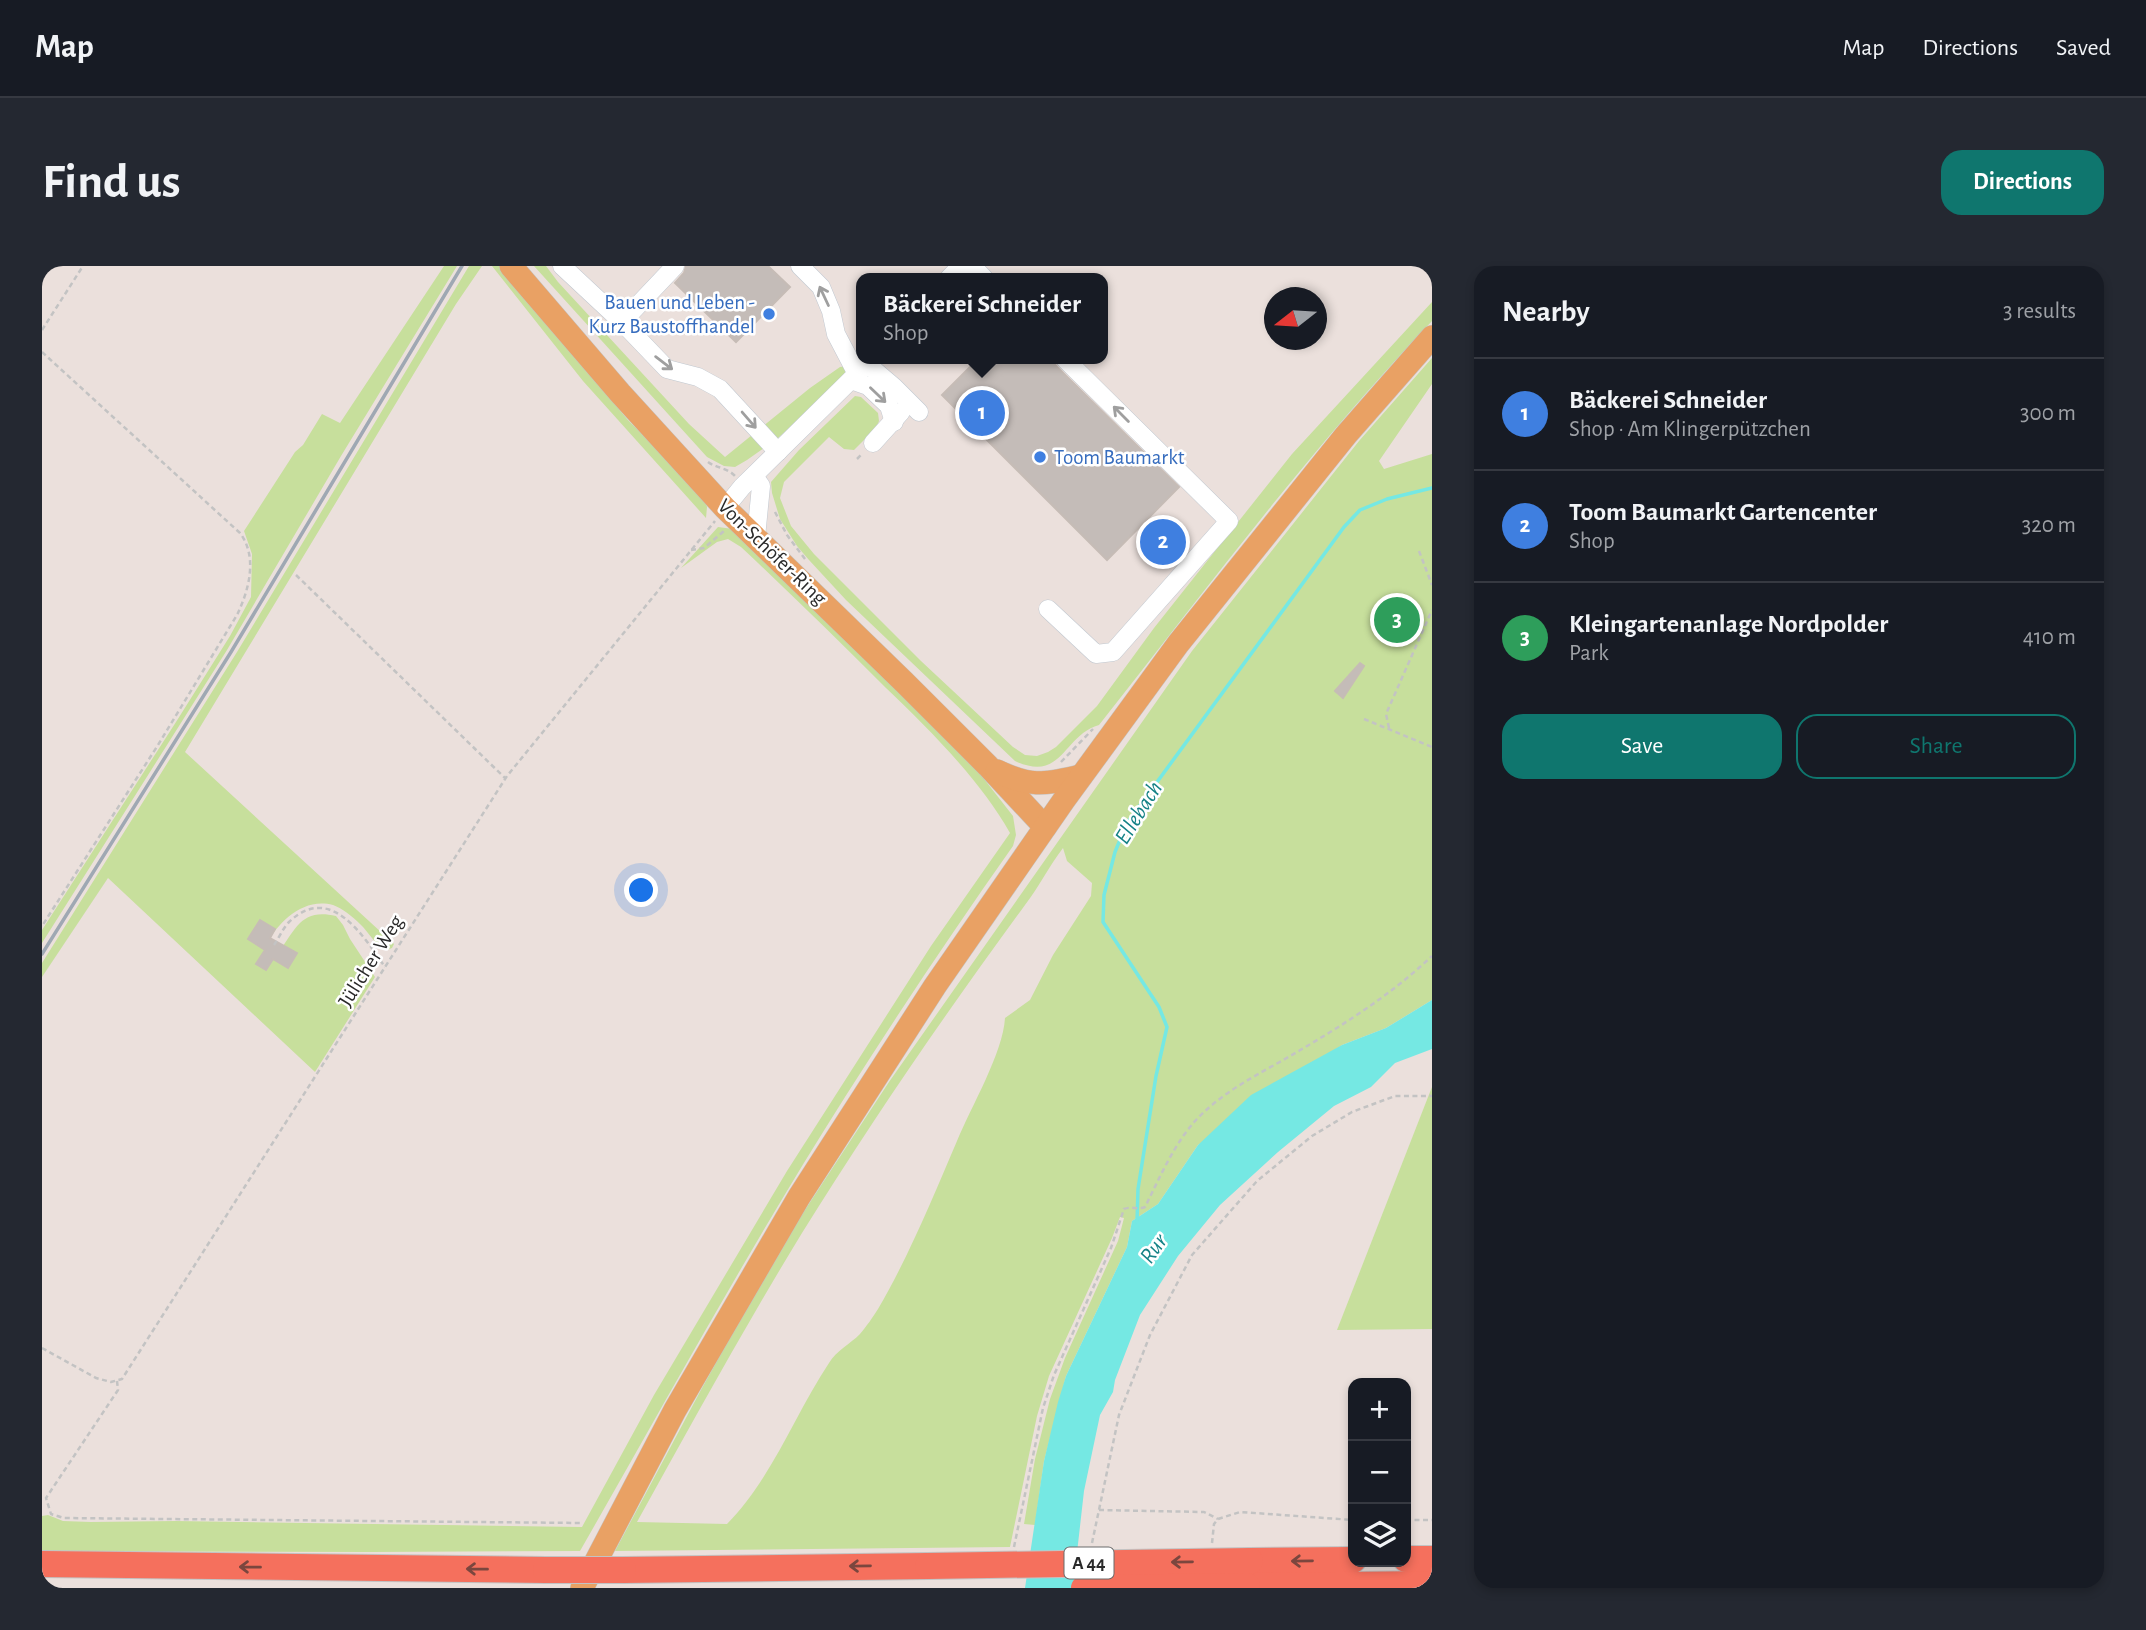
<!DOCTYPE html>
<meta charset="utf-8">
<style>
body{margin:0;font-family:"Alegreya Sans",sans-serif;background:#242831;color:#f1f3f6}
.controls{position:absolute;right:21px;bottom:21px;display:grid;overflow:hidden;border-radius:14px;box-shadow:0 4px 10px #0003}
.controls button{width:63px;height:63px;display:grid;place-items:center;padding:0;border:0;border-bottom:2px solid #363941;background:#171b24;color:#f1f3f6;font:35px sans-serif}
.compass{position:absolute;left:1222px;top:21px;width:63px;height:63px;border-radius:50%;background:#171b24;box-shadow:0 4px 10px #0003;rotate:253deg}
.you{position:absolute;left:600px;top:625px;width:24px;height:24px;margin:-18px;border:5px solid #fff;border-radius:50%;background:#1a73e8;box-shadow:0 0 0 10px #1a73e833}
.badge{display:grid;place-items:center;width:46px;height:46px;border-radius:50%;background:#0f766e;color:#fff;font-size:23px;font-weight:700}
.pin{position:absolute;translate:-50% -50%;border:4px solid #fff;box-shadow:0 2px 7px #0006}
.popup{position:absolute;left:814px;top:7px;width:252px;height:91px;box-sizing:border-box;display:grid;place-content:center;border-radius:14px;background:#171b24;filter:drop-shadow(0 2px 5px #0005);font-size:23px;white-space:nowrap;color:#9ea1a6}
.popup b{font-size:26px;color:#f1f3f6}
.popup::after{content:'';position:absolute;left:50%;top:100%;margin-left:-14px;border:14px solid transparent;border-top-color:#171b24}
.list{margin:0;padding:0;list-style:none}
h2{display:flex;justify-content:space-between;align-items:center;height:91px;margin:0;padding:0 28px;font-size:30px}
h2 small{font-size:23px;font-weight:400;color:#9ea1a6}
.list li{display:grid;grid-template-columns:46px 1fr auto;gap:21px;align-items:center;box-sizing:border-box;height:112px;padding:0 28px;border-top:2px solid #363941}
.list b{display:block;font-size:26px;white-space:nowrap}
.list p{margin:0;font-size:23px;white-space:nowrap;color:#9ea1a6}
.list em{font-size:23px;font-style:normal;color:#9ea1a6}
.actions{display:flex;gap:14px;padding:21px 28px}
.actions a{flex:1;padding:16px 0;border:2px solid #0f766e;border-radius:21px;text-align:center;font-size:24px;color:#0f766e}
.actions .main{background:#0f766e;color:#fff}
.icon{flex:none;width:38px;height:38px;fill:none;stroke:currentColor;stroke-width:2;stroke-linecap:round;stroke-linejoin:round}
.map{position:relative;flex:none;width:1390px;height:1322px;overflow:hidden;border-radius:21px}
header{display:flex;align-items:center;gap:42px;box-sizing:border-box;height:98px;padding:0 35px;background:#171b24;border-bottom:2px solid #363941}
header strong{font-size:33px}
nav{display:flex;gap:38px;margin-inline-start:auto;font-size:24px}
.intro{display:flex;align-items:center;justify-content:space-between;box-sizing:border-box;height:168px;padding:0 42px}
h1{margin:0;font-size:49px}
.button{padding:18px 32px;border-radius:21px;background:#0f766e;color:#fff;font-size:24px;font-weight:700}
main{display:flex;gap:42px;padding:0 42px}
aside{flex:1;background:#171b24;border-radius:21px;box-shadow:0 4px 10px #0003}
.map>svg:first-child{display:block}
.green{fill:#c7df9c;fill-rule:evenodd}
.water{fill:#75e8e3}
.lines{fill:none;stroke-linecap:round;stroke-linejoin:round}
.stream{stroke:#75e8e3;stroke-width:3.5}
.building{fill:#c4bcb8;stroke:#c6bcb6;stroke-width:2}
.minor-casing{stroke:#c1c8d0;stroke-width:19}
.major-casing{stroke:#c3c3c3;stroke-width:24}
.highway-casing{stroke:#c3c3c3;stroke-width:28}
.path{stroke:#c3c3c3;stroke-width:2.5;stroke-dasharray:5 3.5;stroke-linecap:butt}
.minor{stroke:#fff;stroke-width:18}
.major{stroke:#e9a164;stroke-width:23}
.highway{stroke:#f5705d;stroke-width:26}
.rail{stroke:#9fa8b3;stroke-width:3.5}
.highway-bridge-casing{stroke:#c3c3c3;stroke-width:28;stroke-linecap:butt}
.highway-bridge{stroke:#f5705d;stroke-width:26}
.oneway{stroke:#9f9f9f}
.oneway2{stroke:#7b463e}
.shop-dot{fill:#3f7fe0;stroke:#fff;stroke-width:2.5}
.labels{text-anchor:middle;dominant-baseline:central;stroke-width:5;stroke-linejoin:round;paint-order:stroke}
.shield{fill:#fff;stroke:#6a6a6a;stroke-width:2}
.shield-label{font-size:19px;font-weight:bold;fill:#2a2a2a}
.shop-label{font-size:21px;fill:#366cbe;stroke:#fff;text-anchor:end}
.street-label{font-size:21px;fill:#2a2a2a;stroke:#fff}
.water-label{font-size:23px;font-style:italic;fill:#158286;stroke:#fff}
</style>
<header>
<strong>Map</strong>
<nav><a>Map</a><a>Directions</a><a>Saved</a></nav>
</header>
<div class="intro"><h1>Find us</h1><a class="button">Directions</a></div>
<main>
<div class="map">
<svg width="1390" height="1322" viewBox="0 0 1390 1322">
<rect width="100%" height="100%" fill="#ebe0dc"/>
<g class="green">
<polygon points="402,0 415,0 299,190 185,384 0,677 0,664 134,456 188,370 209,331 210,288 202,265 253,186 261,179 280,148 298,157"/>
<path d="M427,0H440L414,38L143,486L352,678L350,682L345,684C333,680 327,666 318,658C311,651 300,642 291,639C261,631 237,656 224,678L237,686C254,662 260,642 294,650L301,659L308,673L333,711L273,806L66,612L0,711V697L195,386Z"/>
<polygon points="450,0 460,0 585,153 662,232 665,241 664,252 541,115"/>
<polygon points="492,0 504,0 516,16 647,158 683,191 768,122 798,101 806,100 813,102 735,173 705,194 693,201 682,200 665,191"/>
<path d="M1390,36V55C1269,182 1165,322 1057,459C1021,469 1021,517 973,495L804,334L767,294L755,280L738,253L730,227L729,216L757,184L813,130L819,131L836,147L837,155L834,162L812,184L802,183L787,171L742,216L738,232L749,260L772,288L879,395L971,481L983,489L995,490L1006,486L1014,481L1055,440L1112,362L1250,188Z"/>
<path d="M1390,92V118L1337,195L1342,203L1390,188V734L1344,762L1300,779L1156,879L1116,938L1090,955L1085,981L1024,1110L1002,1195L993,1259L982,1258L993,1193L1008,1133L1023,1092L1076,975L1082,952L1078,951L1070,972L1007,1110L995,1150L968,1281L573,1285L660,1122L705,1041L757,953L847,816L1150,385L1317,175ZM1021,582L1025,595L1050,617L1049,630L1011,689L988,734L963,752C961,787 929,841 915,875C891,931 867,990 836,1043C831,1051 824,1061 818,1068C808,1078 794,1085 787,1097C753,1148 729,1214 685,1258L595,1256C649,1159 702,1062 760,967C829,856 905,745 983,639C997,621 1007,600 1021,582Z"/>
<path d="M676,261L691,263L704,275L935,504L971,550L974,569L971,580C913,662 857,746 803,831C709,979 625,1133 538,1285L329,1286L0,1285V1250L6,1249L21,1255L49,1256L134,1255L540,1261L612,1129L745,905L889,680L968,567C938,514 888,464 844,422C796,374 748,327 699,281L686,273L675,276L639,302Z"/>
<polygon points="1390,821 1390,1063 1295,1064 1388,826"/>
</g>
<polygon class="water" points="1390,734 1390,783 1353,797 1329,821 1292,840 1236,886 1178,939 1136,990 1098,1049 1073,1114 1071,1126 1058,1149 1042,1225 1031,1322 983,1322 1002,1195 1016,1136 1024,1110 1085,981 1090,955 1116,938 1156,879 1209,829 1300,779 1344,762"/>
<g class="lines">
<polyline class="stream" points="1095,956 1096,923 1114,810 1125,761 1117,741 1061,656 1062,629 1073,586 1085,557 1302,261 1318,244 1345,233 1390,222"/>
</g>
<g class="building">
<polygon points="644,0 726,0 748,21 694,76 633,17 642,7"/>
<polygon points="936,93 1009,93 1015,101 1137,221 1065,294 900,129"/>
<polygon points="1318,397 1322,400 1301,432 1293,425"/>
<polygon points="218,654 233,663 228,672 255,687 246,702 231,693 224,704 214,698 223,684 206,673"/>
</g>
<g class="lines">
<g class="minor-casing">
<g id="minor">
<polyline points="520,0 580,56 625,103 656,111 678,123 736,186"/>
<polyline points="758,0 779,21 789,45 794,68 815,108"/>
<polyline points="930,0 942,12"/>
<polyline points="907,12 919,0"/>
<polyline points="580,56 633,0"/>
<polyline points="825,98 852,121 877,146"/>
<polyline points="809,114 826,120 847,140 852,156"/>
<polyline points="831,177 859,146"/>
<polyline points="712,210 719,220 714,271"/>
<polyline points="683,242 700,221 830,93"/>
<polyline points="1006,343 1054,388 1071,386 1187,255 1023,93"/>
</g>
</g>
<g class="major-casing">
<g id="major">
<polyline points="469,0 578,127 683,242 862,416 946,500 1003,561"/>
<path d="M955,505C991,522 1002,518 1039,510"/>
<polyline points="540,1322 633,1144 757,931 893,720 1022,534 1136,378 1304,169 1390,71"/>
</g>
</g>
<g class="highway-casing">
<g id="highway">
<polyline points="1364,1293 1390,1293"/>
<polyline points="1208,1295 1311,1294"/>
<polyline points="0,1298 504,1304"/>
<polyline points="581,1304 886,1300"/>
<polyline points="1205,1320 1390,1318"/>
</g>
</g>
<g class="path">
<polyline points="0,64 41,0"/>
<path d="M0,86L198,267C216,291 207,324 195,349L116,479L0,660"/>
<polyline points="815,193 821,187"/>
<path d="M666,196C674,202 686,202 693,210"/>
<polyline points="733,246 745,269 763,293"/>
<polyline points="649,284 662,282 682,265"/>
<polyline points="1377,285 1390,319"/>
<polyline points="254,309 463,512"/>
<polyline points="1322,453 1390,481"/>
<polyline points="1347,462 1344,448 1390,344"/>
<polyline points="1019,496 1051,463"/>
<path d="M232,679C237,672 241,662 247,656C289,616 322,671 343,701"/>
<polyline points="0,1082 54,1112 69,1116 80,1113 465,510 673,255"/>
<polyline points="75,1115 76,1124 4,1232 9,1248 22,1252 538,1257"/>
<polyline points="1057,1244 1162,1246 1176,1253"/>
<polyline points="1364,1254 1390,1254"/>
<polyline points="1050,1277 1077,1149 1108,1069 1150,989 1215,915 1270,870 1310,846 1353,830 1390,830"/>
<polyline points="1170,1277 1172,1258 1176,1253 1198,1246 1311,1254"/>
<path d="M972,1281L1001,1142L1012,1109L1069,982L1082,943C1089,940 1096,944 1103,941C1118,911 1132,878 1154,854C1184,822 1224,805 1260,783C1306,756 1351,727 1390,690"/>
</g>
<use href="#minor" class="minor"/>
<use href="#major" class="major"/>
<use href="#highway" class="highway"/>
<polyline class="rail" points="0,688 189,386 420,0"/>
<g class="highway-bridge-casing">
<g id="highway-bridge">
<polyline points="886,1300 1208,1295"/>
<polyline points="504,1304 581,1304"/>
<polyline points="1042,1322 1205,1320"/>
</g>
</g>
<use href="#highway-bridge" class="highway-bridge"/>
</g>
<defs><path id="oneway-shaft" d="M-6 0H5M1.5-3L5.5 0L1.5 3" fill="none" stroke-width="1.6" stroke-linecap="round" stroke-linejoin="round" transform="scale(1.75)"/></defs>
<g class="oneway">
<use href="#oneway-shaft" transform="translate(782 30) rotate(-115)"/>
<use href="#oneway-shaft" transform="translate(622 97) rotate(37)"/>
<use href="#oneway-shaft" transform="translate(836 129) rotate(44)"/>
<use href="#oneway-shaft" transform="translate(1079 148) rotate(-135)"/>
<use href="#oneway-shaft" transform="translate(707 154) rotate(49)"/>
</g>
<g class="oneway2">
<use href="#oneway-shaft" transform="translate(1260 1295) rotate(179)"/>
<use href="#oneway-shaft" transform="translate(1140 1296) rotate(179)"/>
<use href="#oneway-shaft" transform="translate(818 1300) rotate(179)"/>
<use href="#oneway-shaft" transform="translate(208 1301) rotate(-179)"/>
<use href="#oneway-shaft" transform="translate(435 1303) rotate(-179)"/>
</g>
<g class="shop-dot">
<circle cx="727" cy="48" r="7"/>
<circle cx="998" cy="191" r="7"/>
</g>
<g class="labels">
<rect class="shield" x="1022.5" y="1281.5" width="49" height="31" rx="5"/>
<g class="shield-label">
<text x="1047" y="1297">A 44</text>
</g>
<g class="shop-label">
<text x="713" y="36">Bauen und Leben -<tspan x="713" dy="24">Kurz Baustoffhandel</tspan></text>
<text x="1012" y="191" text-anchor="start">Toom Baumarkt</text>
</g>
<g class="street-label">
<text transform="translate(730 286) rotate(44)">Von-Schöfer-Ring</text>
<text transform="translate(329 695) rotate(-58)">Jülicher Weg</text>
</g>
<g class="water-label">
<text transform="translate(1097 547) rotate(-58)">Ellebach</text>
<text transform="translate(1112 983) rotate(-55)">Rur</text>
</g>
</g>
</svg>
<div class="controls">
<button>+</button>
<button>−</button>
<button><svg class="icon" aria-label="layers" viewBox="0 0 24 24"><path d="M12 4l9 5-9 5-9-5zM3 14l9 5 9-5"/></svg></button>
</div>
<svg class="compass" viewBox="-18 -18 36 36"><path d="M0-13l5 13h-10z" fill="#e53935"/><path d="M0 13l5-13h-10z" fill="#9ea1a6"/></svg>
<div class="you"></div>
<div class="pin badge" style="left:940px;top:147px;background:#3f7fe0">1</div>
<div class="popup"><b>Bäckerei Schneider</b>Shop</div>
<div class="pin badge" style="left:1121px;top:276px;background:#3f7fe0">2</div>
<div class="pin badge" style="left:1355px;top:354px;background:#2e9e5b">3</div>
</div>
<aside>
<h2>Nearby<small>3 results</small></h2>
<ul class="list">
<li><span class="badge" style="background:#3f7fe0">1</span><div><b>Bäckerei Schneider</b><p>Shop · Am Klingerpützchen</p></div><em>300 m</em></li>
<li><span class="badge" style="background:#3f7fe0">2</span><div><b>Toom Baumarkt Gartencenter</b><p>Shop</p></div><em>320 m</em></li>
<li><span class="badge" style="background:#2e9e5b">3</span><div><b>Kleingartenanlage Nordpolder</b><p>Park</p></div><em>410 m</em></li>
</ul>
<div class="actions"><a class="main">Save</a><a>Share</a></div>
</aside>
</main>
